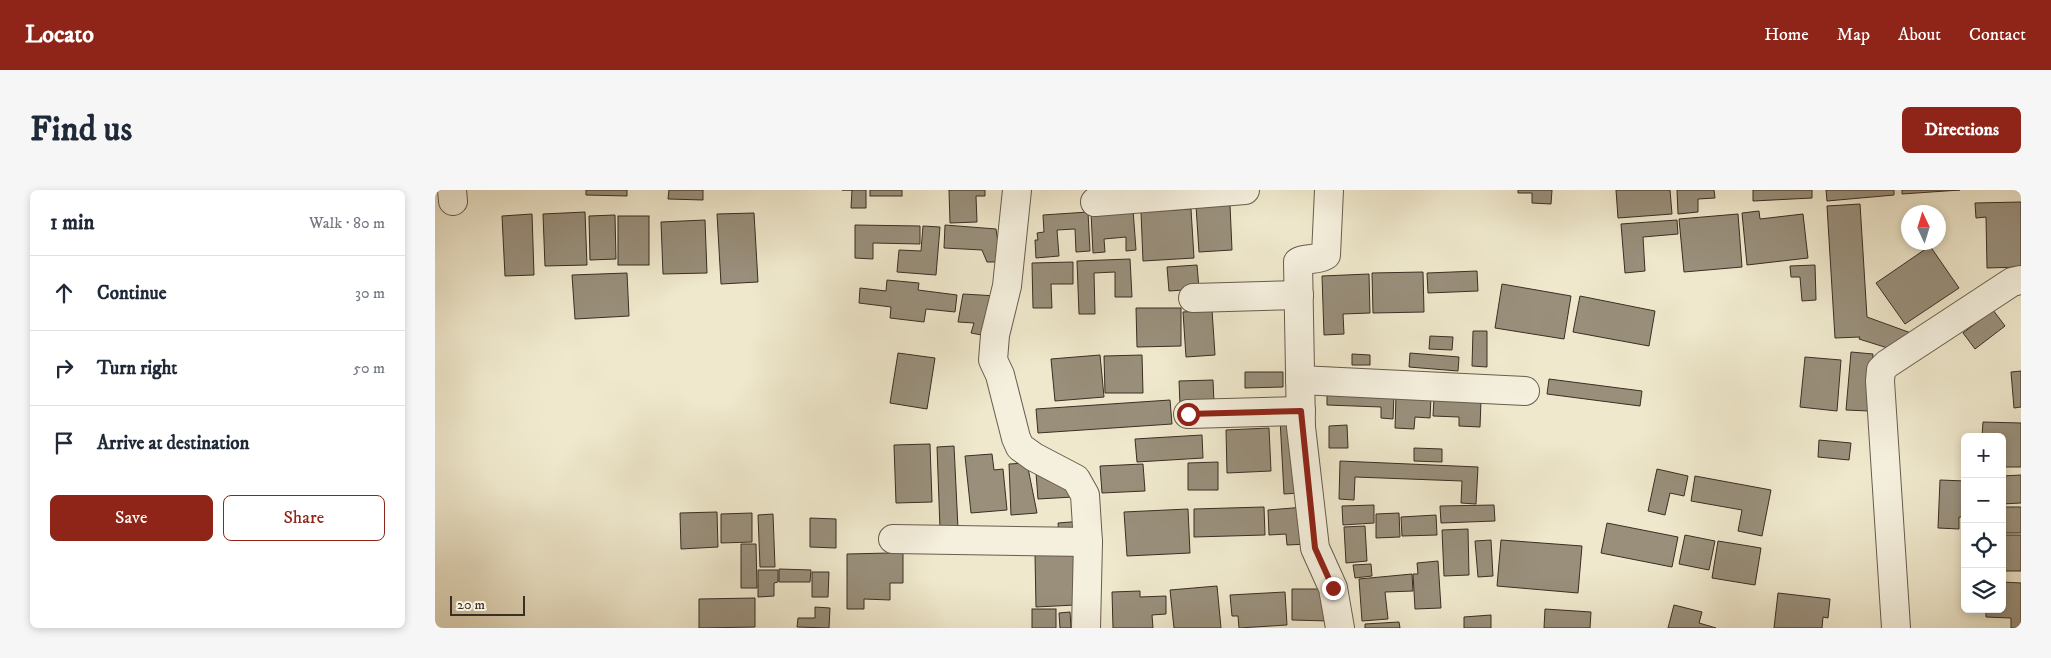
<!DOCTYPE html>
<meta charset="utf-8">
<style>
body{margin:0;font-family:"IM FELL DW Pica",serif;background:#f6f6f7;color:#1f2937}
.controls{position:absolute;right:15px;bottom:15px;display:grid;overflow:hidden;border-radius:8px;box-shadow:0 2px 8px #0003}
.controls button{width:45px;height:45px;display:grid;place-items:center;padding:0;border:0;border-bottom:1px solid #e0e1e3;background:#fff;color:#1f2937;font:25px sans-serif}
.compass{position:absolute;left:1466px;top:15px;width:45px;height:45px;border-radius:50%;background:#fff;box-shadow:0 2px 8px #0003;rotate:356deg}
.scale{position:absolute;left:15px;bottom:12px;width:75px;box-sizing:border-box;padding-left:5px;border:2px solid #3b2e23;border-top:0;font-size:14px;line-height:18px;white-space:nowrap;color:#3b2e23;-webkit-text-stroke:4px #f5f0de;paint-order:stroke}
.stop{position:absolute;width:15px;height:15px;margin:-11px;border:4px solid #8f2418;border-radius:50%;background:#fff}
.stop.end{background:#8f2418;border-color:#fff;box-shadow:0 1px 5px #0008}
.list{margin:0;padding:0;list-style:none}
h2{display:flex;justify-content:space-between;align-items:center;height:65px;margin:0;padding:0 20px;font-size:21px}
h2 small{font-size:16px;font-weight:400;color:#747a83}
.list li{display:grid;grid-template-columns:32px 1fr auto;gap:15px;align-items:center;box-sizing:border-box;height:75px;padding:0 20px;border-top:1px solid #e0e1e3}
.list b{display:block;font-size:19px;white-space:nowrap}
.list em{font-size:16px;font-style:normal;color:#747a83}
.actions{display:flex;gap:10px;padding:15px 20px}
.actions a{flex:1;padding:11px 0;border:1px solid #8f2418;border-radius:8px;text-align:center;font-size:18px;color:#8f2418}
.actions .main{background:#8f2418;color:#fff}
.icon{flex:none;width:28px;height:28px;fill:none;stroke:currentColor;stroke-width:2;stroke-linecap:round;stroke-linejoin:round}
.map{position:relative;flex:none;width:1586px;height:438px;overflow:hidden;border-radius:8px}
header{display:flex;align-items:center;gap:30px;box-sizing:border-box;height:70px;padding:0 25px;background:#8f2418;color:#fff}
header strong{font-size:24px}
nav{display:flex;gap:28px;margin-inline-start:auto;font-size:18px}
.intro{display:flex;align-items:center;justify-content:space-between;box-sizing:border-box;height:120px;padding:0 30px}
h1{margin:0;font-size:35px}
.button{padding:12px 22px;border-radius:8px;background:#8f2418;color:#fff;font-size:18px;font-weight:700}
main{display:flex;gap:30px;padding:0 30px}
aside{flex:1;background:#fff;border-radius:8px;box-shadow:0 2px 8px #0003}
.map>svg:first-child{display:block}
.building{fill:#998f7b;stroke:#3b2e23}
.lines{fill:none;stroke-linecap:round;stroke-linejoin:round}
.minor-casing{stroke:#685c4d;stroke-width:30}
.minor{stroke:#f5f0de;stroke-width:28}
.route{stroke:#8f2418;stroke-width:6}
</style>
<header>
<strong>Locato</strong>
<nav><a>Home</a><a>Map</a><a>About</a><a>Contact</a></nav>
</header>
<div class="intro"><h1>Find us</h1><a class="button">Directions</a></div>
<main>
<aside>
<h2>1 min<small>Walk · 80 m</small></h2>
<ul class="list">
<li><svg class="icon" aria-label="ahead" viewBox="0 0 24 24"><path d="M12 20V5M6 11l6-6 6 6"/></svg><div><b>Continue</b></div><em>30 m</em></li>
<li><svg class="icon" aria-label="right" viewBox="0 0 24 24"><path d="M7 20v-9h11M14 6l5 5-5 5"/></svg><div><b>Turn right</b></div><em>50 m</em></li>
<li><svg class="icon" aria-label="arrive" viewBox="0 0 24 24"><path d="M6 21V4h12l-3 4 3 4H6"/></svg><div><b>Arrive at destination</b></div></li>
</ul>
<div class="actions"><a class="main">Save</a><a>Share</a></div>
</aside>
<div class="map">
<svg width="1586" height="438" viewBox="0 0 1586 438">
<rect width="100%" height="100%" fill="#efe8cc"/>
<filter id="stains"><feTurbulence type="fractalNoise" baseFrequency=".004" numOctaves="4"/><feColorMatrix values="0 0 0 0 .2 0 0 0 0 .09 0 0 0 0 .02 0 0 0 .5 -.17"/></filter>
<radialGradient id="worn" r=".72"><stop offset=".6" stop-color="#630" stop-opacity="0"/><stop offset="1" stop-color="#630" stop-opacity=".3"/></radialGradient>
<g class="building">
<polygon points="151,0 192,0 192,6 151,5"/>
<polygon points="234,0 268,0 268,10 233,9"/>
<polygon points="407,0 431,0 431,18 416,18 417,0"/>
<rect x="435" y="0" width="32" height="6"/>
<polygon points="514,0 550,0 550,6 541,6 542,32 515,33"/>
<polygon points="1083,0 1117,0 1116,14 1097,13 1097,3 1083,3"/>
<polygon points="1181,0 1235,0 1237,24 1183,28"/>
<polygon points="1242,0 1279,0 1280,8 1263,9 1263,22 1243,24"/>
<polygon points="1318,0 1377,0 1377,8 1318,11"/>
<polygon points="1391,0 1459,0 1459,5 1392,11"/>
<polygon points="1467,0 1525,0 1467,4"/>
<polygon points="1586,12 1586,77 1552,78 1551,27 1541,28 1540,13"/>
<polygon points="1425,14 1432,127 1476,143 1459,160 1424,149 1425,147 1400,148 1392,16"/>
<polygon points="795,15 797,60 764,62 761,16"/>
<polygon points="756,19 759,68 708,71 706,22"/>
<polygon points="698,20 701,60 691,61 691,47 669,49 670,62 658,63 656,23"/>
<polygon points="1324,21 1325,29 1368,24 1373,68 1312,75 1307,23"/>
<polygon points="150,22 152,75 110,76 108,24"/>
<polygon points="653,22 655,61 641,62 640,39 622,40 624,66 601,68 600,50 603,50 602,43 609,42 608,25"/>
<polygon points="319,23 323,92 286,94 282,24"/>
<polygon points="97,24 99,85 70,86 67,26"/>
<polygon points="1303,24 1307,77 1249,82 1244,29"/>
<polygon points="180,25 181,69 155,70 154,26"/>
<rect x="183" y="26" width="31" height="49"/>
<polygon points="270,30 272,83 228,84 226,32"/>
<polygon points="1242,30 1243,44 1208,47 1210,81 1190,83 1186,34"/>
<polygon points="420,35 485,36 485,54 438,53 438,69 420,68"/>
<polygon points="510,35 561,39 566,72 552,72 547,60 509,58"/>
<polygon points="488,36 505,37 501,85 462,82 464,60 486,61"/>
<polygon points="1495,56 1524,98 1470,134 1441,93"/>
<polygon points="695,69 697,107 680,107 680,82 659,83 660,124 644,124 642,71"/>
<polygon points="638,72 638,94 616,94 617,118 598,118 597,73"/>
<polygon points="762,75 764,99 734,101 732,77"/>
<polygon points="1380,75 1381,110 1367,111 1365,87 1356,87 1355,76"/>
<polygon points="1042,81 1043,101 993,103 992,83"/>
<polygon points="988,82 989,122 938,123 937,83"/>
<polygon points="192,83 194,126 140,129 137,85"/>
<polygon points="934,84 935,123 908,124 909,144 889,145 887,86"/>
<polygon points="452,90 484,93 483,100 522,105 520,122 491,119 489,132 455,128 456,117 424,113 425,98 451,101"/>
<polygon points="1067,94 1136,106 1129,149 1060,138"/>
<polygon points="528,104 562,106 552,146 536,143 539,133 523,132"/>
<polygon points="1145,106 1220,121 1214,156 1138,142"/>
<polygon points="701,118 746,118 746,156 702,157"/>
<polygon points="777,120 780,165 751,167 748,122"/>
<polygon points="1558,120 1570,136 1540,159 1528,143"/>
<polygon points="1038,141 1052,141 1052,177 1037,176"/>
<polygon points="995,146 1018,147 1017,160 994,159"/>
<polygon points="1416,162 1438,164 1434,221 1411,220"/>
<polygon points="463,163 500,168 492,219 455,213"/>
<polygon points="975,163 1024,167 1023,181 974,177"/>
<polygon points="917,164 935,165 935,175 917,175"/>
<polygon points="665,165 669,207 620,211 616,169"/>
<polygon points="707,165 708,203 670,203 669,166"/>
<polygon points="1370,167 1406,170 1402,221 1365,217"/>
<polygon points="1586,181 1586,217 1579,218 1576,182"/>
<polygon points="810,182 848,182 848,197 810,198"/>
<polygon points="1114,189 1207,201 1205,216 1112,204"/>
<polygon points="778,190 779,213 745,215 744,191"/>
<polygon points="892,203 959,205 958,229 946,228 946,217 892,215"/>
<polygon points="961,206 996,208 995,228 980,227 979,239 960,238"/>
<polygon points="999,208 1046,210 1045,237 1024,236 1024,227 998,226"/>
<polygon points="735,210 737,234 603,243 601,219"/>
<polygon points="860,228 865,303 849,304 845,229"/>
<polygon points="1548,232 1586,233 1586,277 1567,277 1567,247 1547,247"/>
<polygon points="912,235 913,258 894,258 894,236"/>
<polygon points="834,238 836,281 792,283 791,240"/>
<polygon points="767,245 768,268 702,272 700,249"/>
<polygon points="1384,250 1416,253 1414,270 1383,267"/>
<polygon points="495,254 497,312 461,313 459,255"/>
<polygon points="519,256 523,338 505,339 502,257"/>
<polygon points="979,258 1007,259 1007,272 979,271"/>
<polygon points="557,264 559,280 568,279 572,320 536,323 530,266"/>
<polygon points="905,271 1043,277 1041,314 1026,313 1027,291 920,287 919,310 904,309"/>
<polygon points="783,272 783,300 753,300 753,273"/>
<polygon points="592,273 602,323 576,325 574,274"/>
<polygon points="708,274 710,301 667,303 665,276"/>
<polygon points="1222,279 1253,286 1249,306 1235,303 1230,325 1213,321"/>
<polygon points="601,283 636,294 638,307 603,309"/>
<polygon points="1586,285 1586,313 1567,314 1567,286"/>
<polygon points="1260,286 1336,300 1327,346 1303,341 1307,320 1256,311"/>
<polygon points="1505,290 1530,291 1530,327 1524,327 1524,339 1503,338"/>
<polygon points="939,315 939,333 908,335 907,316"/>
<polygon points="1059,315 1060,331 1006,333 1005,316"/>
<polygon points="829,317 830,345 759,347 759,319"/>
<polygon points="870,317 874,354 852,355 851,344 834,345 833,320"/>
<rect x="1567" y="317" width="19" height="26"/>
<polygon points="753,319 755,363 692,366 689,322"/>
<polygon points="282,322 283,357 246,359 245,323"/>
<polygon points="317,323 317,352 286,353 286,324"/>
<polygon points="964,323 965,347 941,348 941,324"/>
<polygon points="338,324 340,377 325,377 323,325"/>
<polygon points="1001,325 1002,345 967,346 966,327"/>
<polygon points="375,328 401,329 401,358 375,357"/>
<polygon points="648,331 648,344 624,345 623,333"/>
<polygon points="1172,333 1243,347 1237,377 1166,363"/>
<polygon points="930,336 932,371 911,373 909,337"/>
<polygon points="1033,339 1034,385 1009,386 1007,340"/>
<polygon points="1250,345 1280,351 1274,380 1244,374"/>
<rect x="1567" y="345" width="19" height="36"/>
<polygon points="1056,350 1058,386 1043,387 1040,351"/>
<polygon points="1066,350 1147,356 1143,403 1062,396"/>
<polygon points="1283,351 1326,358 1320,395 1277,388"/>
<polygon points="306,354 321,354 322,398 306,398"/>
<polygon points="455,358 468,358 468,393 455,393 455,410 429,409 429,419 412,419 412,364 455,363"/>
<polygon points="641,363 640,415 601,417 600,365"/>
<polygon points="1003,371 1006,418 980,419 978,384 983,384 982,373"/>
<polygon points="936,374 937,386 920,388 918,375"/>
<polygon points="344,379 376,380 375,392 344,392"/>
<polygon points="323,380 343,380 343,392 339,393 339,406 323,407"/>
<polygon points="377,382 394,382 393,407 377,407"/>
<polygon points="977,384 978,401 950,402 953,429 927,431 924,389"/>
<polygon points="1567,392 1586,393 1586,438 1576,438 1576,428 1551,427 1551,419 1567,419"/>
<polygon points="782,396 786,438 739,438 735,400"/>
<polygon points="857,399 892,399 894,431 857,430"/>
<polygon points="705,401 705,407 731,406 731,424 717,425 718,438 678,438 677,402"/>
<polygon points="850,402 852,435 804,438 803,426 797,426 795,405"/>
<polygon points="1343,403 1395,409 1393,428 1388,427 1387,438 1339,438"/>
<polygon points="320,408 320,437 264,438 264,409"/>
<polygon points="1239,415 1267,422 1264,433 1281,438 1233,438"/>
<polygon points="380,417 395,418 394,438 362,437 363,428 380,428"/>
<rect x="597" y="419" width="24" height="19"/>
<polygon points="1110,419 1156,422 1155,438 1109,438"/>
<polygon points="635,422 636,438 625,438 624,423"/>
<polygon points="1056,425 1056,438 1029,438 1029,427"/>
<polygon points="964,432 965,438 930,438 930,434"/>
</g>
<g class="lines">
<g class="minor-casing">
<g id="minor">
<polyline points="17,0 18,11"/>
<polyline points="582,0 572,96 560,145 558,170 565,185 581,248 585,257 599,267 641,289 650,305 653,352 651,438"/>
<path d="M894,0L891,65C882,71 871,67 863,72L866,237L880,358L898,398L905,438"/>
<polyline points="660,12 810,0"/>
<polyline points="758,108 864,105"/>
<polyline points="865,190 1090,201"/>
<polyline points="753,224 866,221"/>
<polyline points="458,349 653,352"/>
<polyline points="1461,438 1445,191 1446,180 1452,174 1577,92 1586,90"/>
</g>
</g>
<use href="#minor" class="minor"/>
</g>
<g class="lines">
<polyline class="route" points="753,224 866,221 880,358 898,398"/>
</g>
<rect width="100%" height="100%" filter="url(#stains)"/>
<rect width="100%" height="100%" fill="url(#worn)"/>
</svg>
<div class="controls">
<button>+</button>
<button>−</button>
<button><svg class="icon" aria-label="locate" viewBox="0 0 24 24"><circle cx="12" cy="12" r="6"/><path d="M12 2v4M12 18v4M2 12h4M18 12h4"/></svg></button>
<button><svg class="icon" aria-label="layers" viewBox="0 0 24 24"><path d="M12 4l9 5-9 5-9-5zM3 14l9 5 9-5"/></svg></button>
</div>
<svg class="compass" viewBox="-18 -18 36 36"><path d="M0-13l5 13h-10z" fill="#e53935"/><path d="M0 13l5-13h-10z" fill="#747a83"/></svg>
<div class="scale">20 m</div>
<div class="stop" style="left:753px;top:224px"></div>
<div class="stop end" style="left:898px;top:398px"></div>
</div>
</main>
